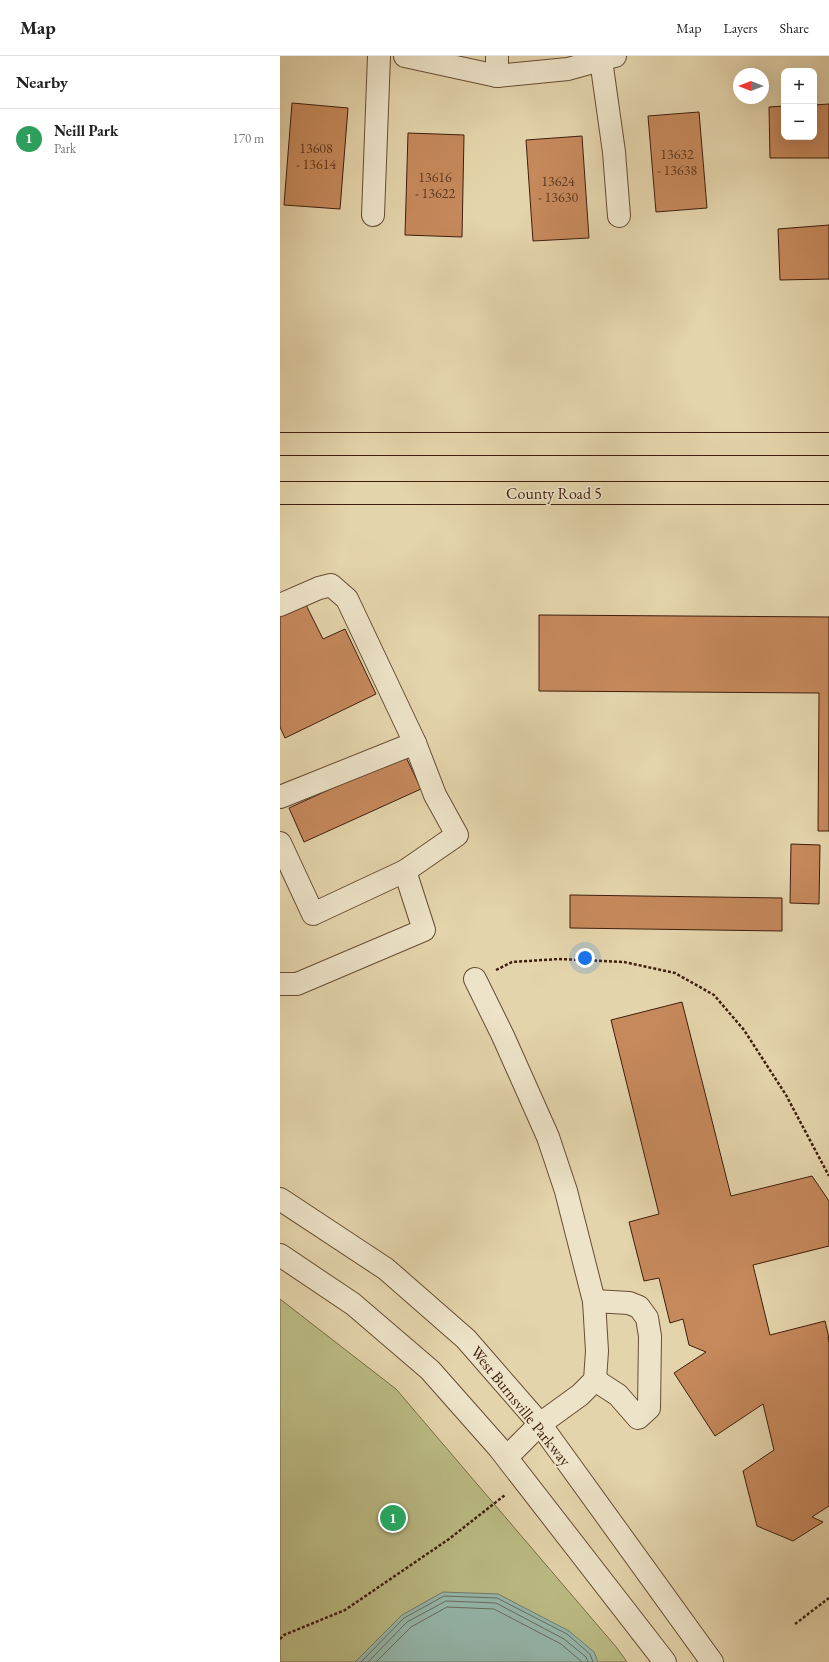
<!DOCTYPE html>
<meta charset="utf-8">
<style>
body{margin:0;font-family:"EB Garamond",serif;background:#f6f6f6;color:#222}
.controls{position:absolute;right:12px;top:12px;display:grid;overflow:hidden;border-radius:8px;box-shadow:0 4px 16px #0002}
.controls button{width:36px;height:36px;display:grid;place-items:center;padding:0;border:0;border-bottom:1px solid #e0e0e0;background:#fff;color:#222;font:20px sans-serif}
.compass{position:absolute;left:453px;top:12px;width:36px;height:36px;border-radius:50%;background:#fff;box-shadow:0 4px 16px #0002;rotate:270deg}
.you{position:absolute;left:305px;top:902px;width:14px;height:14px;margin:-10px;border:3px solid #fff;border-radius:50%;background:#1a73e8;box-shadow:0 0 0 6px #1a73e833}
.badge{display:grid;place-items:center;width:26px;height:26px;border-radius:50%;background:#8f2418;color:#fff;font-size:13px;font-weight:700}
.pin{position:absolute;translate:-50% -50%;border:2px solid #fff;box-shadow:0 1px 4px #0006}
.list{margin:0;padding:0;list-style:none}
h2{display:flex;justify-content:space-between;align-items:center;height:52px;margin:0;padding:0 16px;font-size:17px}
h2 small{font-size:13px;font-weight:400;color:#767676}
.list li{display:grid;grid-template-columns:26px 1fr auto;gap:12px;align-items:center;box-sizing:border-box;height:60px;padding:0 16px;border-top:1px solid #e0e0e0}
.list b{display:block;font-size:15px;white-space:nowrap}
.list p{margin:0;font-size:13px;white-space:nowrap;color:#767676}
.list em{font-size:13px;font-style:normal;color:#767676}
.map{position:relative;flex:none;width:549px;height:1606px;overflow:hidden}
header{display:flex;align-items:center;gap:24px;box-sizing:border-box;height:56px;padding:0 20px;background:#fff;border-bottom:1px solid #e0e0e0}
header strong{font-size:19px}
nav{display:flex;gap:22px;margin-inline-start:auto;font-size:14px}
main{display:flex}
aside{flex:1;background:#fff}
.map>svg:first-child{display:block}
.green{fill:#bbbb84;stroke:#7c6c48}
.water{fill:#95b8ad;stroke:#727a6d}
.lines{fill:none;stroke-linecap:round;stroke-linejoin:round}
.shore{stroke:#6a6b5d;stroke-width:1}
.building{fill:#c6895c;stroke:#3e1e0d}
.minor-casing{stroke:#684c34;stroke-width:24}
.major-casing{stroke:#3e1e0d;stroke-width:24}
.path{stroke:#3e1e0d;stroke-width:2.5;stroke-dasharray:3 2;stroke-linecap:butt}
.minor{stroke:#ede3c8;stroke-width:22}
.major{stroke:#e4d4ab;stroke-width:22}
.labels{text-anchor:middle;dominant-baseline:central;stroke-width:3.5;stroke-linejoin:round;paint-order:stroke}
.number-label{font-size:14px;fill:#603921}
.street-label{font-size:16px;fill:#3e1e0d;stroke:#ede3c8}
</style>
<header>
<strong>Map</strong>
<nav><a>Map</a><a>Layers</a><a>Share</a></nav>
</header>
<main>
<aside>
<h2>Nearby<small></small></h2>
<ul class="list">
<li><span class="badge" style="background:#2e9e5b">1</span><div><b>Neill Park</b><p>Park</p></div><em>170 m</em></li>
</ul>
</aside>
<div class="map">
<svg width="549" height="1606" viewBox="0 0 549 1606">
<rect width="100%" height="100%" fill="#e4d4ab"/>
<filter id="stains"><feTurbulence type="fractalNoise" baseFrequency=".005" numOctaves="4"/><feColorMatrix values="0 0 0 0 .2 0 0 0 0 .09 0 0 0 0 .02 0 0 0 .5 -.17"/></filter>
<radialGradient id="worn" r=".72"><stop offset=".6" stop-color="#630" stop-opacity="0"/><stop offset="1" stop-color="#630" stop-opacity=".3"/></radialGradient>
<polygon class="green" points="0,1243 116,1333 337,1592 347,1606 0,1606"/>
<polygon class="water" points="163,1536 218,1538 289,1575 314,1596 318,1606 75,1606 122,1559"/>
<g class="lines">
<g class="shore">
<polyline points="81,1606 124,1562 164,1540 217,1542 287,1578 310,1598 313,1606"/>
<polyline points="88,1606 127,1566 166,1545 216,1547 284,1583 306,1601 308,1606"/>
<polyline points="96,1606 131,1571 167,1551 214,1553 281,1588 302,1606"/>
</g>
</g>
<g class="building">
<polygon points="12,47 68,52 60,153 4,149"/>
<polygon points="549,48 549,102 490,102 489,51 504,50 504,81 534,81 534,49"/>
<polygon points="419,56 427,152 376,156 368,60"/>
<polygon points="128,77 184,79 182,181 125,179"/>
<polygon points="302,80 309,182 253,185 246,84"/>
<polygon points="549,169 549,223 500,224 498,173"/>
<polygon points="22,541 43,583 65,573 96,638 5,682 0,671 0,551"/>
<polygon points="259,559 549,561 549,775 538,775 539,637 259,635"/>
<polygon points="125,699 141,733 24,786 9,752"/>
<polygon points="511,788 540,789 539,848 510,847"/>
<polygon points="290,839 502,842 502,875 290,872"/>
<polygon points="402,946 451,1140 532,1120 549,1145 549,1190 473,1209 490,1279 545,1265 549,1282 548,1281 549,1287 549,1450 532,1461 543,1466 513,1485 477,1470 463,1415 494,1394 483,1348 435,1380 394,1317 426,1296 409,1289 403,1263 390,1267 379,1222 364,1225 349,1166 379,1158 331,964"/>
</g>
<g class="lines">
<g class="minor-casing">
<g id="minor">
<polyline points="125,0 217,20 288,13 335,0"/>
<polyline points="217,0 217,20"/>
<polyline points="321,4 334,96 339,160"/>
<polyline points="93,159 99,0"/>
<polyline points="0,549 39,532 51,529 67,543 135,687"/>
<polyline points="0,741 135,687 155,739 177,779 125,815 144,874 17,928 0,928"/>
<polyline points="0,787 33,858 125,815"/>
<polyline points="195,923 223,980 268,1081 286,1135 314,1245 317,1295 315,1324 300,1339 260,1368 227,1401"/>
<polyline points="0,1143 106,1213 186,1283 260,1368 432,1606"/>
<polyline points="0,1199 73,1248 150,1314 219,1392 385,1606"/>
<polyline points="314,1245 349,1247 359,1251 367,1262 370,1280 369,1352 358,1362 338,1339 315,1324"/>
</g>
</g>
<g class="major-casing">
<g id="major">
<polyline points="0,388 549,388"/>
<polyline points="0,437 549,437"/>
</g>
</g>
<g class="path">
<polyline points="216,914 232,906 279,903 344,906 395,917 434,939 464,974 506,1039 549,1120"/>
<polyline points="515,1568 549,1542"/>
<polyline points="0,1583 4,1579 65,1554 169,1483 225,1439"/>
</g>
<use href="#minor" class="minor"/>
<use href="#major" class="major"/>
</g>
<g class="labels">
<g class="number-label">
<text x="36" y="92">13608<tspan x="36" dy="16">- 13614</tspan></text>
<text x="397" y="98">13632<tspan x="397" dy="16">- 13638</tspan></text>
<text x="155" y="121">13616<tspan x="155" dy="16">- 13622</tspan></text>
<text x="278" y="125">13624<tspan x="278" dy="16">- 13630</tspan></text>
</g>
<g class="street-label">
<text x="274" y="437">County Road 5</text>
<text transform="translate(241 1350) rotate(51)">West Burnsville Parkway</text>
</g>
</g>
<rect width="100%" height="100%" filter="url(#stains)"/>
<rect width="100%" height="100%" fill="url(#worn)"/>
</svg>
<div class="controls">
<button>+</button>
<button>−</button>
</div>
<svg class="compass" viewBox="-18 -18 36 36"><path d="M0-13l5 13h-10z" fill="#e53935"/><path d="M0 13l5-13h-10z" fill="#767676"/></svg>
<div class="you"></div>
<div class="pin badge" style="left:113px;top:1462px;background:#2e9e5b">1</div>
</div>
</main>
